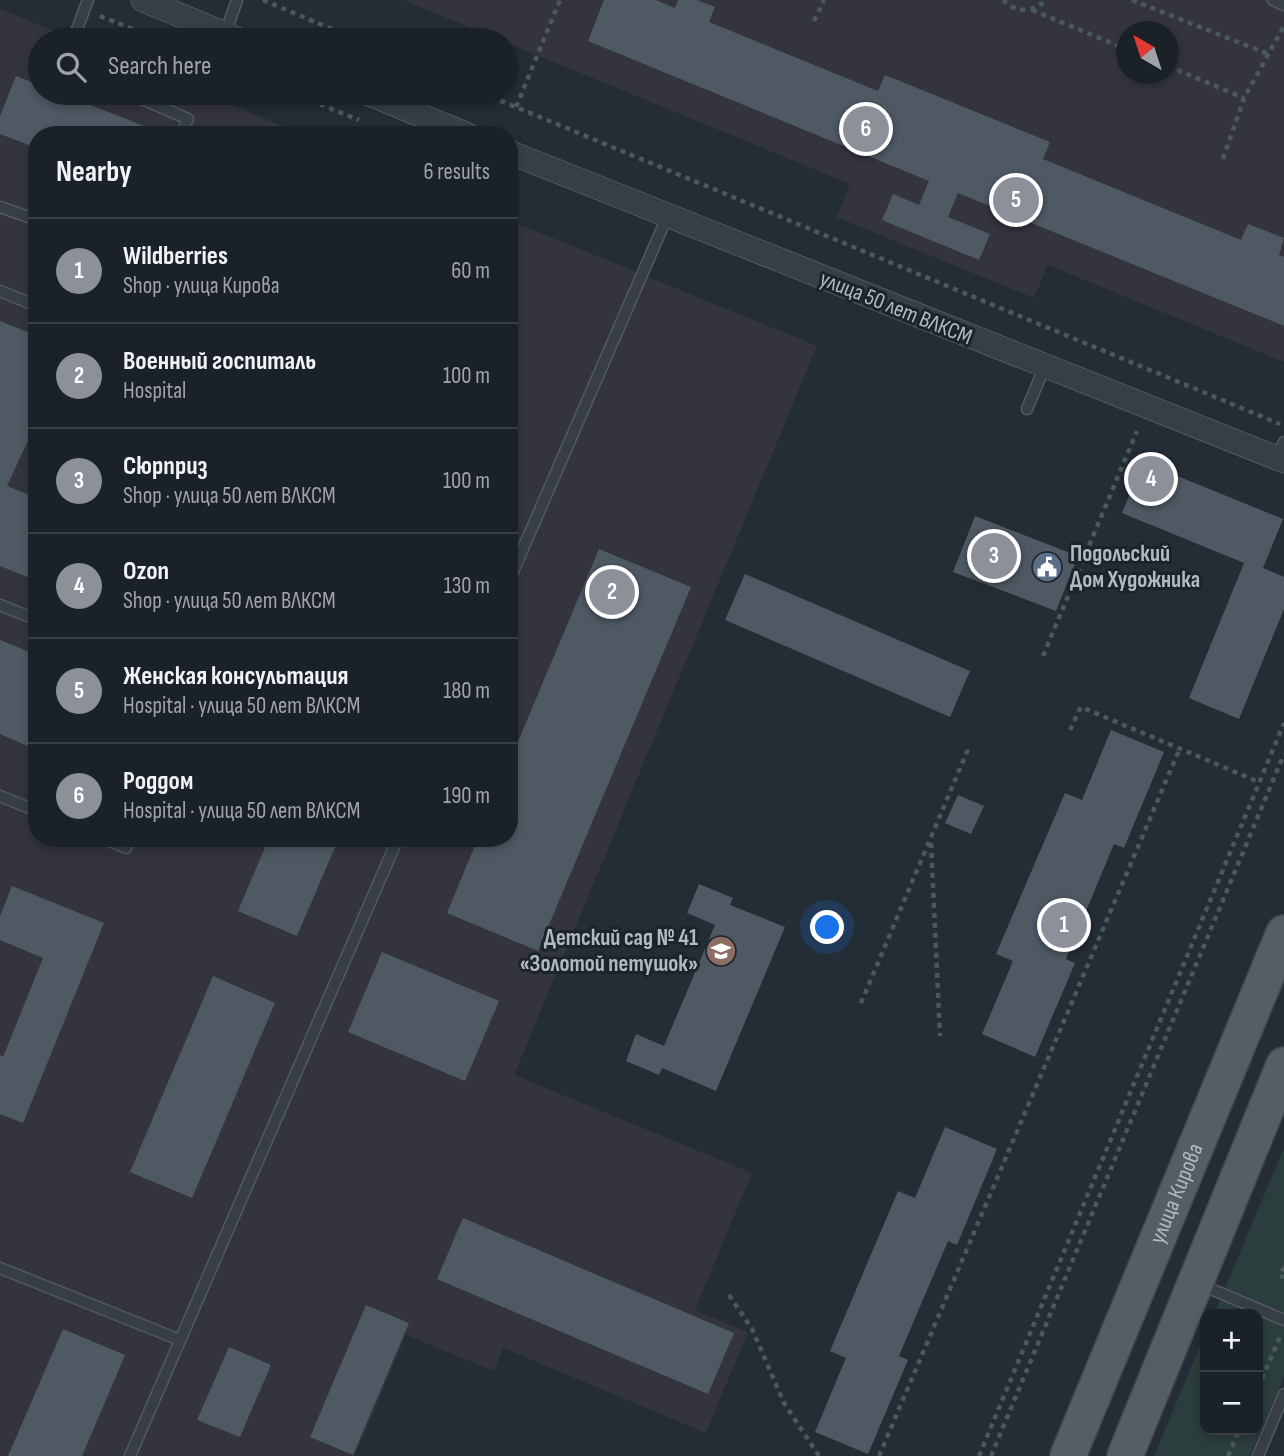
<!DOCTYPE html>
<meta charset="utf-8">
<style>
body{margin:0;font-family:"Sofia Sans Condensed",sans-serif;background:#282e34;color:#f1f3f6}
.controls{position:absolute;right:21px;bottom:21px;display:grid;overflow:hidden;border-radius:14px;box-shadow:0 4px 10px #0003}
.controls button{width:63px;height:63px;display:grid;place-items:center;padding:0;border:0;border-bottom:2px solid #393e45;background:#1b2128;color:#f1f3f6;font:35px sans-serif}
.compass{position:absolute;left:1116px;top:21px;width:63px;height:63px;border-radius:50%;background:#1b2128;box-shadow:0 4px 10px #0003;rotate:321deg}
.you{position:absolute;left:828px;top:928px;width:24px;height:24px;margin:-18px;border:5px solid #fff;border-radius:50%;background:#1a73e8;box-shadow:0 0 0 10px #1a73e833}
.badge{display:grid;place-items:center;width:46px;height:46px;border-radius:50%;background:#8c9099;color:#fff;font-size:23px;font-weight:700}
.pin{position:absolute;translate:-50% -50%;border:4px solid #fff;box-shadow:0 2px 7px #0006}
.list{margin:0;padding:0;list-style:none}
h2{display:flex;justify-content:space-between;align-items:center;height:91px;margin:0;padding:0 28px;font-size:30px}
h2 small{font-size:23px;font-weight:400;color:#a0a3a8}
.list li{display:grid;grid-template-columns:46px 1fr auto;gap:21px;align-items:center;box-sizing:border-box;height:105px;padding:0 28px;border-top:2px solid #393e45}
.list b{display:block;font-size:26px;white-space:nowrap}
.list p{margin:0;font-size:23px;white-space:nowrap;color:#a0a3a8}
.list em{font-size:23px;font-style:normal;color:#a0a3a8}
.icon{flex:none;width:38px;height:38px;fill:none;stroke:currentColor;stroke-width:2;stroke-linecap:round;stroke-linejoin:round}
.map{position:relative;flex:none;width:1284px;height:1456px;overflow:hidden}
.search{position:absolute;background:#1b2128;box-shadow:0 4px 10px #0003;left:28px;top:28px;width:490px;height:77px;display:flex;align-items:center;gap:18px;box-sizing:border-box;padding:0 24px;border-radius:38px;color:#a0a3a8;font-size:26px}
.panel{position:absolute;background:#1b2128;box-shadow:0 4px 10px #0003;left:28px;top:126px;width:490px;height:721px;border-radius:28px}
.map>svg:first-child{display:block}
.medical{fill:#33343e;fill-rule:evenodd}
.green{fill:#2b3d3c}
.building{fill:#4f5964}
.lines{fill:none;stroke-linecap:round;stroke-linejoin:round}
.lane-casing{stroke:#525961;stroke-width:13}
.street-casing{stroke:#525961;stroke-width:25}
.primary-casing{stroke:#40474f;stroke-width:38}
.path{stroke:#4a5a5a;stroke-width:4.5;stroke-dasharray:5 5;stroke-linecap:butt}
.lane{stroke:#373e46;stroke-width:10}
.street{stroke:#373e46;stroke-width:23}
.primary{stroke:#555d66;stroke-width:35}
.labels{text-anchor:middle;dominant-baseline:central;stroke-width:6;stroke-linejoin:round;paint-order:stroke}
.street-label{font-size:23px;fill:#b2b9c2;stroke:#1c232b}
.poi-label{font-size:23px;font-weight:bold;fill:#b2b9c2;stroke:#1c232b;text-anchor:start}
</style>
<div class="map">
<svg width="1284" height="1456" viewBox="0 0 1284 1456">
<rect width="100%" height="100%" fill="#242c35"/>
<g class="medical">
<path d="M403,0H1284V362L1048,265L1034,298L836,217L850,184ZM1126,32H1168V74H1126Z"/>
<polygon points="0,9 76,40 40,40 40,93 203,93 304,135 37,135 37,838 509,838 509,220 817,346 514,1075 752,1173 695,1310 748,1332 706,1433 503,1348 494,1371 406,1335 355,1456 0,1456"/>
</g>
<polygon class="green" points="1284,1148 1284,1377 1250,1456 1154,1456 1205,1334 1205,1430 1258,1430 1258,1314 1214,1314"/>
<g class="building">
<polygon points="604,0 656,0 675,8 678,0 697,0 715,7 709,22 878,91 885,75 1050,142 1043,159 1241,240 1248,224 1284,238 1279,255 1284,257 1284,326 958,193 948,217 990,234 979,260 882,220 893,194 919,205 929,181 588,41"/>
<polygon points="16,76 40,85 40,93 60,93 154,130 152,135 37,135 37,148 0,134 0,116"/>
<polygon points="0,321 37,336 37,421 7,486 37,498 37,581 0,566"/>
<polygon points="1143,462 1283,519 1263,568 1284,577 1284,609 1239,719 1189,698 1244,563 1122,513"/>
<polygon points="975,516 1078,556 1056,611 953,572"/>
<polygon points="599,549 691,587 538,951 447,913 478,838 509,838 509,763"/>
<polygon points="745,574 970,671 950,717 725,620"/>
<polygon points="0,640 37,655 37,750 0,734"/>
<polygon points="1111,730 1164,752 1124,848 1114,844 1066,959 1075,963 1035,1057 982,1034 1013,961 996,954 1065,793 1082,800"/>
<polygon points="958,795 984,806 971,834 945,823"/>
<polygon points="269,838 339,838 297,936 238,911"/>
<polygon points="699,884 733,898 730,905 785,927 716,1091 662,1068 659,1075 626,1061 636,1034 664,1046 715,925 687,913"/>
<polygon points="12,886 104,923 23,1123 0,1114 0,1055 3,1057 43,958 0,940 0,916"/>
<polygon points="382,952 499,1001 465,1081 348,1032"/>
<polygon points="213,976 275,1003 192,1198 130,1172"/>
<polygon points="945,1127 997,1149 957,1245 948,1241 907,1337 899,1356 908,1360 868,1454 815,1432 846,1358 830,1351 898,1191 915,1198"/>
<polygon points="463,1218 734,1333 708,1394 437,1279"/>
<polygon points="366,1305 409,1323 353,1455 310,1437"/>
<polygon points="63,1329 125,1355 82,1456 8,1456"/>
<polygon points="229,1347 271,1365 240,1437 197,1420"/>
</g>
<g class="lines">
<g class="lane-casing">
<g id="lane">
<polyline points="1273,0 1284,5"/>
<polyline points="225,34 237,0"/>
<polyline points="73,40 88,0"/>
<polyline points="128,93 188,119 181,135"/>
<polyline points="0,207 37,220"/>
<polyline points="0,291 37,306"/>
<polyline points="1027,409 1045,366"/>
<polyline points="1277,458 1284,442"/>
<polyline points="509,581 667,217"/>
<polyline points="0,605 37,620"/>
<polyline points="0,796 37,811"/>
<polyline points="103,838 126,848 130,838"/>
<polyline points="0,1268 180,1340"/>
<polyline points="1199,1284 1284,1320"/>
<polyline points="130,1456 398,838"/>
<polyline points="1258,1456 1284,1394"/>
</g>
</g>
<g class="street-casing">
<g id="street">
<polyline points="143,0 240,40"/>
<polyline points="367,93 468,135"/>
<polyline points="509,152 1284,461"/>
</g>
</g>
<g class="primary-casing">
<g id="primary">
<path id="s1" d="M1068,1456L1284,933"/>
<polyline points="1125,1456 1284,1065"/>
</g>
</g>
<g class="path">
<polyline points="263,0 358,40"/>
<path d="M1003,0C1016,13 1033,13 1046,0"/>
<polyline points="1132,0 1268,54"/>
<polyline points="1032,10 1126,49"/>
<polyline points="100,16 161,40"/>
<polyline points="814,21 824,0"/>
<polyline points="1168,66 1244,98"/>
<polyline points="292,93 359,120"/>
<polyline points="482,93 1280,424"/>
<polyline points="516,107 560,0"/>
<polyline points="1223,159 1244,98 1284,26"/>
<polyline points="1043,656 1137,431"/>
<polyline points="1070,730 1081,707 1259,782"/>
<polyline points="931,843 940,1036"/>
<polyline points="861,1003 969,747"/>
<polyline points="1284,1267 1280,1276 1284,1277"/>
<polyline points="729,1295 752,1329 784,1403 819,1456"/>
<polyline points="1258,1388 1280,1337"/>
<polyline points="879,1456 1180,748"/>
<polyline points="979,1456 1284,723"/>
<polyline points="991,1456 1284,754"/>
<polyline points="1228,1456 1239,1430"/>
</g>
<use href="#lane" class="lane"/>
<use href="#street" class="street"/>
<use href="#primary" class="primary"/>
</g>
<defs>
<g id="civic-disc" transform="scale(1.575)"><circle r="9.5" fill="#5c6f8a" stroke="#1c232b"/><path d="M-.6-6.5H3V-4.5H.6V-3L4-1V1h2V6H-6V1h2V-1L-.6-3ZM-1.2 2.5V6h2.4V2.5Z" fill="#fff"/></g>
<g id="school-disc" transform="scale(1.575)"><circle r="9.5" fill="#8d6e63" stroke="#1c232b"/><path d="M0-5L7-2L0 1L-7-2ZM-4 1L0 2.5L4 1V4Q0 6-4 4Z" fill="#fff"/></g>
</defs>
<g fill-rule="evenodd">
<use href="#civic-disc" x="1047" y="567"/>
<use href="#school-disc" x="721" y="951"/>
</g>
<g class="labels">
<g class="street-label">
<text transform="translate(896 308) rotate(22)">улица 50 лет ВЛКСМ</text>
<text stroke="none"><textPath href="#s1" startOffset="284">улица Кирова</textPath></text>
</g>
<g class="poi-label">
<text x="1070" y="554">Подольский<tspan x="1070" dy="26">Дом Художника</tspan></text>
<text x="698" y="938" text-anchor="end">Детский сад № 41<tspan x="698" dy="26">«Золотой петушок»</tspan></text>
</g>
</g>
</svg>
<div class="controls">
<button>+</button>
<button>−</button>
</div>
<svg class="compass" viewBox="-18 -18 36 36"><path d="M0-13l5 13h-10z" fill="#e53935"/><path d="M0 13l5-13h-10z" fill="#a0a3a8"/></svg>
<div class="you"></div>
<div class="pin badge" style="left:1064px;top:925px">1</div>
<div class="pin badge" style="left:612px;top:592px">2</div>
<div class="pin badge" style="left:994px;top:556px">3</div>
<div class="pin badge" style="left:1151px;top:479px">4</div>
<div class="pin badge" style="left:1016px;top:200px">5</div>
<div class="pin badge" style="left:866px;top:129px">6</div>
<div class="search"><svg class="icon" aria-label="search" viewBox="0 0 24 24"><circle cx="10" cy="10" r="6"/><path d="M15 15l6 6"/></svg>Search here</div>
<section class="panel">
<h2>Nearby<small>6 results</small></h2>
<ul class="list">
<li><span class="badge">1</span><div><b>Wildberries</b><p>Shop · улица Кирова</p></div><em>60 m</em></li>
<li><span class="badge">2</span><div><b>Военный госпиталь</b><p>Hospital</p></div><em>100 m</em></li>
<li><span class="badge">3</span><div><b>Сюрприз</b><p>Shop · улица 50 лет ВЛКСМ</p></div><em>100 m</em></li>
<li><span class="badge">4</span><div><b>Ozon</b><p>Shop · улица 50 лет ВЛКСМ</p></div><em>130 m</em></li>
<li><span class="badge">5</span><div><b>Женская консультация</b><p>Hospital · улица 50 лет ВЛКСМ</p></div><em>180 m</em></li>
<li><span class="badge">6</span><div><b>Роддом</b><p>Hospital · улица 50 лет ВЛКСМ</p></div><em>190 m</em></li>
</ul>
</section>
</div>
